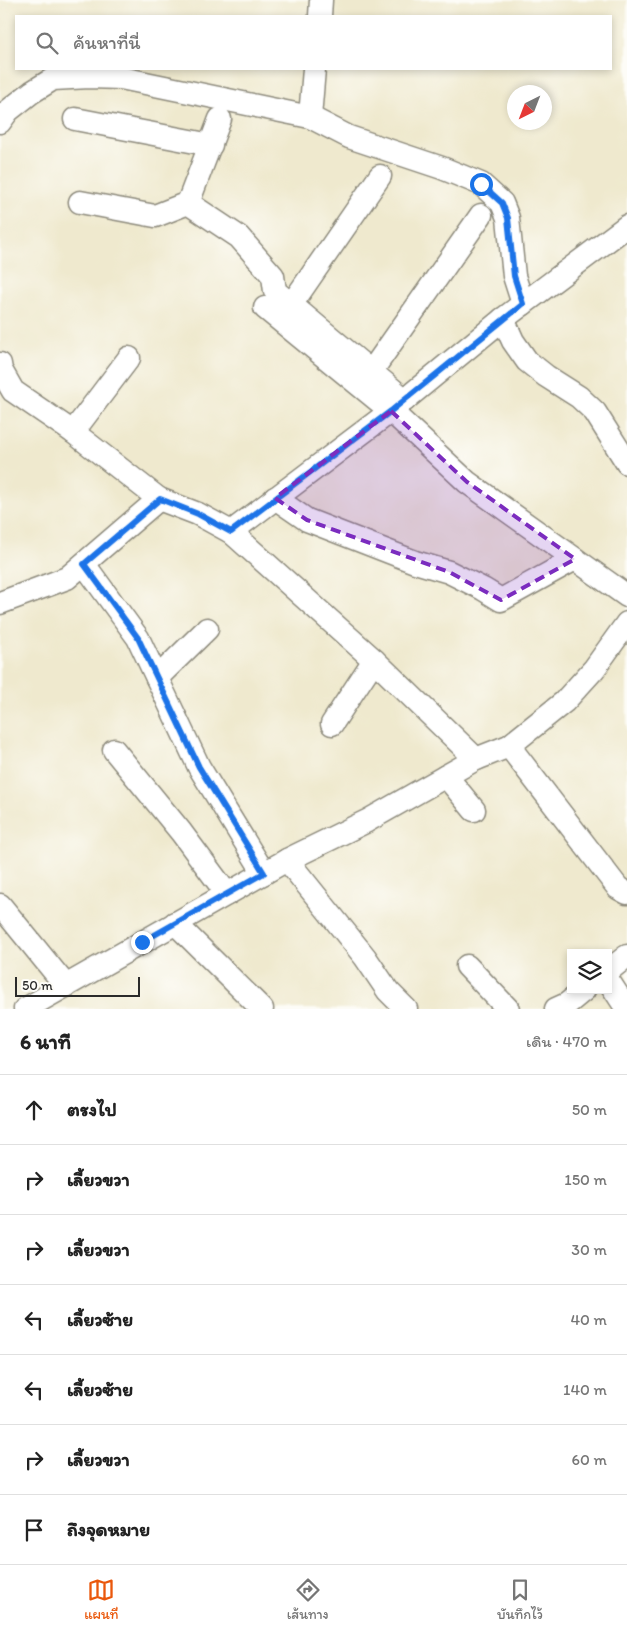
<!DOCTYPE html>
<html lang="th">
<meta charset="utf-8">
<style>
body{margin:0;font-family:Itim,"Playpen Sans Thai",sans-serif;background:#f2f2f2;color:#222}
.controls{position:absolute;right:15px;bottom:15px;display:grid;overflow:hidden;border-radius:0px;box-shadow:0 2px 8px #0003}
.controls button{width:45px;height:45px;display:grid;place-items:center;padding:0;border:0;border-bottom:1px solid #e0e0e0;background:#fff;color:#222;font:25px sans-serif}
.compass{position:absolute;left:507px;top:85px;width:45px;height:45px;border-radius:50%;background:#fff;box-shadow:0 2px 8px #0003;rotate:222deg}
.scale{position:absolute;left:15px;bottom:12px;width:125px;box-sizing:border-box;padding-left:5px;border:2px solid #2b2b2b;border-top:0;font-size:14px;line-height:18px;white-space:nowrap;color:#2b2b2b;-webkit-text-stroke:4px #fdfcf7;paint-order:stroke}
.stop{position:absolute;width:15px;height:15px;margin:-11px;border:4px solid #1a73e8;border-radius:50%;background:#fff}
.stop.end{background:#1a73e8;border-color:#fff;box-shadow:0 1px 5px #0008}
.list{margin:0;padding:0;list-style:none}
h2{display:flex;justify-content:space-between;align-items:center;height:65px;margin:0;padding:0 20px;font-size:21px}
h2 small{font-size:16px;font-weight:400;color:#767676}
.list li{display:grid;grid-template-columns:32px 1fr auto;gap:15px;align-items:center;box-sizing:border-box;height:70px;padding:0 20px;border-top:1px solid #e0e0e0}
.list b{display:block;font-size:19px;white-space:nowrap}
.list em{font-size:16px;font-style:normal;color:#767676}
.icon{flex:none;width:28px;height:28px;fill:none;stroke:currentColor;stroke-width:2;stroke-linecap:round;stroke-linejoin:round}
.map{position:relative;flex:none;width:627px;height:1009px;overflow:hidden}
.search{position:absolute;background:#fff;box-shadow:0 2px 8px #0003;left:15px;right:15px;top:15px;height:55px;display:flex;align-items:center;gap:12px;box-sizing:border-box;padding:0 18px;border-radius:0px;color:#767676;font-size:19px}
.sheet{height:555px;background:#fff}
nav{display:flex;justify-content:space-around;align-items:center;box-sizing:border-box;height:70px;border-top:1px solid #e0e0e0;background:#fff;font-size:14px;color:#767676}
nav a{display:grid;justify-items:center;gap:2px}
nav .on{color:#ea580c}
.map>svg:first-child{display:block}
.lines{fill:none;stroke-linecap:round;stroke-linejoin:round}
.minor-casing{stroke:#8d8a7c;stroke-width:25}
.minor{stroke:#fff;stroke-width:22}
.route{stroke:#1a73e8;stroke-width:6}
.marked{fill:#7b2cbf;fill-opacity:0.2;stroke:#7b2cbf;stroke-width:4;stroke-dasharray:10 6;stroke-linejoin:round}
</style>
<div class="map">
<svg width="627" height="1009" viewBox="0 0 627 1009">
<rect width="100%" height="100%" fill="#fdfcf7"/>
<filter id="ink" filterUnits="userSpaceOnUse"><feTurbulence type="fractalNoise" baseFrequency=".02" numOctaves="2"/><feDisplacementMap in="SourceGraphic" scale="10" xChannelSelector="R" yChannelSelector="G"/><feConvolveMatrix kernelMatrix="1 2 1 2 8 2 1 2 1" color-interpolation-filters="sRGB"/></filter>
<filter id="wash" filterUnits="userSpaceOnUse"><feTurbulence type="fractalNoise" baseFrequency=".0096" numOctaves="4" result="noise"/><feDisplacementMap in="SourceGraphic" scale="20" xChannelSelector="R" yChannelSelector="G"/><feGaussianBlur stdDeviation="1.12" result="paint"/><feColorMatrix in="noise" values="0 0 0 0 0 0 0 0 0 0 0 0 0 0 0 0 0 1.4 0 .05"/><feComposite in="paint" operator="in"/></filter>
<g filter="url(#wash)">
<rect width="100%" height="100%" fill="#efe9ce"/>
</g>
<g filter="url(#ink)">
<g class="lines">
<g class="minor-casing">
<g id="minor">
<polyline points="320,16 321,0"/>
<polyline points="310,117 314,69"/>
<polyline points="75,119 211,145"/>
<polyline points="0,122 8,111 32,92 53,79 89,77 121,78 310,117 349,137 442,168 481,184 502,203 508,218 514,276 523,304"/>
<polyline points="80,202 155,216 188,203 239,237 273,276 275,291 405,400"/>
<polyline points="188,203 220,119"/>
<polyline points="291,305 380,176"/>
<polyline points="265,308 391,411 467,482 627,596"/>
<polyline points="503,319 513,341 527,361 546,376 579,397 595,412 627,463"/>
<polyline points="0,364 1,370 13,391 73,432 159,499 198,514 231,532 374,660 476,759"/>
<polyline points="371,372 481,215"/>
<polyline points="73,432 129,358"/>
<polyline points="275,498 307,520 415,562 449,572 483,589 501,600 575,559"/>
<polyline points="231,532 391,411 503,319 627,226"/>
<polyline points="84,564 138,638 199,767 264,873"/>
<polyline points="0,603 67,578 159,499"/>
<polyline points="157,678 207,629"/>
<polyline points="332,724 374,660"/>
<polyline points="509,746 618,888 627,893"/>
<polyline points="114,750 181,832 227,894"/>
<polyline points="446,776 474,810"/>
<polyline points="287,860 365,957 388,991 406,1009"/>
<polyline points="0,905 66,986"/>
<polyline points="175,923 262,1009"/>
<polyline points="467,966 508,1009"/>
<polyline points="608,971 627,956"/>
<polyline points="608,980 623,1003"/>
<polyline points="25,1009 287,860 367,821 476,759 509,746 564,702 594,669 627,623"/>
<polyline points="556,1009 567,1004 584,990"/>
</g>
</g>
<use href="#minor" class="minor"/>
</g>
</g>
<g class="lines" filter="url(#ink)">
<polyline class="route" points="142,942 264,873 199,767 138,638 84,564 160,499 198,514 231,532 391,411 523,304 514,276 508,218 502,203 481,184"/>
</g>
<path class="marked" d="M391,411L467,482L575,559L501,600L449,572L307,520L275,498Z"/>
</svg>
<div class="controls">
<button><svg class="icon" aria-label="layers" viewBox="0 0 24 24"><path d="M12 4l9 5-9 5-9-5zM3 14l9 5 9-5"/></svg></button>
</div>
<svg class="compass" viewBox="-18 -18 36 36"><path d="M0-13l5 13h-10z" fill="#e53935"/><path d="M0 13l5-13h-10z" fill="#767676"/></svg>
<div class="scale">50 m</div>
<div class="stop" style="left:481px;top:184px"></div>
<div class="stop end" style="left:142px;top:942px"></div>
<div class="search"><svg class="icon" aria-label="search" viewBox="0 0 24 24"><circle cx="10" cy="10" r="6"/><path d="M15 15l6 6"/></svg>ค้นหาที่นี่</div>
</div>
<section class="sheet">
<h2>6 นาที<small>เดิน · 470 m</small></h2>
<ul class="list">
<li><svg class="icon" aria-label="ahead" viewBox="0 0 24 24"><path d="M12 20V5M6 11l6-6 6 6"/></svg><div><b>ตรงไป</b></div><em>50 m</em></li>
<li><svg class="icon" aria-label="right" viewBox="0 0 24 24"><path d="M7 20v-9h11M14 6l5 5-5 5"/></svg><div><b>เลี้ยวขวา</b></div><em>150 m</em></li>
<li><svg class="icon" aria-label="right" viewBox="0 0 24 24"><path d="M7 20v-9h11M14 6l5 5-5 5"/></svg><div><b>เลี้ยวขวา</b></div><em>30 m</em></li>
<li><svg class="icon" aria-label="left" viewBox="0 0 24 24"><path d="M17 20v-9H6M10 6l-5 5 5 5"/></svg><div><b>เลี้ยวซ้าย</b></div><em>40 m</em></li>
<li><svg class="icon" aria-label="left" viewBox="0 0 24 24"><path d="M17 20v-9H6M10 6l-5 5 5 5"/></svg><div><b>เลี้ยวซ้าย</b></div><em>140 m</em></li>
<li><svg class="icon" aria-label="right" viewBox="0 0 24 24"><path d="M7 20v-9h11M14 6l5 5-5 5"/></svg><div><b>เลี้ยวขวา</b></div><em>60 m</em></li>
<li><svg class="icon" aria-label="arrive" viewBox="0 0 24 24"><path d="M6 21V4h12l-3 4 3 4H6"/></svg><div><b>ถึงจุดหมาย</b></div></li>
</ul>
</section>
<nav>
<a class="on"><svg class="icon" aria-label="map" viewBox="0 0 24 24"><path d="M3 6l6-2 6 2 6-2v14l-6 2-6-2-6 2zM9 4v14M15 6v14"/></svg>แผนที่</a>
<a><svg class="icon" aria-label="directions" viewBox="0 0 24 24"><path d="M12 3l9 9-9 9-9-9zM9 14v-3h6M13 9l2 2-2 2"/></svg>เส้นทาง</a>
<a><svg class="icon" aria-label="saved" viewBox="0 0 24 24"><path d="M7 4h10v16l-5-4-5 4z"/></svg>บันทึกไว้</a>
</nav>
